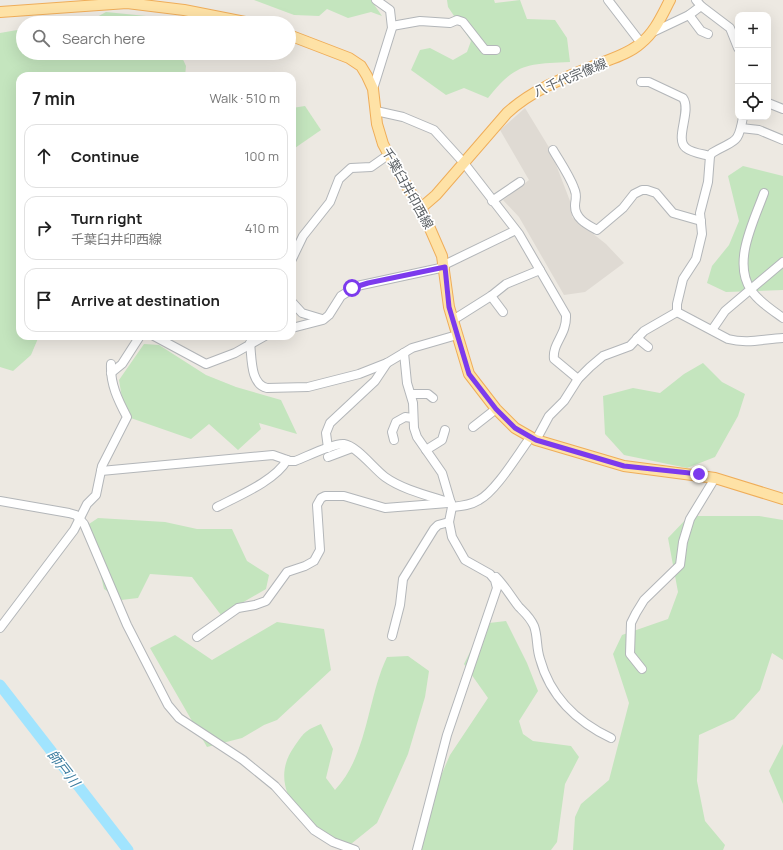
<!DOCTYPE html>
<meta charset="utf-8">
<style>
body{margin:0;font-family:Manrope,"Noto Sans JP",sans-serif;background:#f2f2f2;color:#222}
.controls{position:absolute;right:12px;top:12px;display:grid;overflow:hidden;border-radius:8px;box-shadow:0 4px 16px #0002}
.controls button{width:36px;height:36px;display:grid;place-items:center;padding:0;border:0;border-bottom:1px solid #e0e0e0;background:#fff;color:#222;font:20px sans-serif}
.stop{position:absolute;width:12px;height:12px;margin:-9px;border:3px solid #7c3aed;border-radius:50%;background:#fff}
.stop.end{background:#7c3aed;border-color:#fff;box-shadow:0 1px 4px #0008}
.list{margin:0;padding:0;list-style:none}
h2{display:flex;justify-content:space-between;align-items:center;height:52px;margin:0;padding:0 16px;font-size:17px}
h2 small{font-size:13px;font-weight:400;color:#767676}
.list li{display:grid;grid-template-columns:26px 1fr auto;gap:12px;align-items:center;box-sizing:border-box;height:64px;margin:0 8px 8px;padding:0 8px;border:1px solid #e0e0e0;border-radius:12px}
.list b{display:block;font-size:15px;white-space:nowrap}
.list p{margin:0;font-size:13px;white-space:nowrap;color:#767676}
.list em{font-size:13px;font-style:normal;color:#767676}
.icon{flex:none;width:22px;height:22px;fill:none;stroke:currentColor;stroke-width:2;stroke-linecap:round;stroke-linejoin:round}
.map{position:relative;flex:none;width:783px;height:850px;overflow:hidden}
.search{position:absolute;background:#fff;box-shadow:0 4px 16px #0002;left:16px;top:16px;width:280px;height:44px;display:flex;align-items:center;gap:10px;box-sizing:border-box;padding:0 14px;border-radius:22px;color:#767676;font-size:15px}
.panel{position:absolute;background:#fff;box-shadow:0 4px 16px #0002;left:16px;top:72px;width:280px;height:268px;border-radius:12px}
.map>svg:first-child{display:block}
.education{fill:#dfdad3}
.green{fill:#c4e5be}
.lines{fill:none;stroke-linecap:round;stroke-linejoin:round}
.river{stroke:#a1e4fe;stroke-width:11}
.minor-casing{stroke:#b3b6b9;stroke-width:10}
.major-casing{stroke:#efad59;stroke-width:12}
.minor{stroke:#fff;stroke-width:8}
.major{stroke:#fee2a6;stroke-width:10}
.route{stroke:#7c3aed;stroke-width:5}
.labels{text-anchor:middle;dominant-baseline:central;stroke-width:3.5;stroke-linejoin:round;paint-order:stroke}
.street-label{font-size:13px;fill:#5a5f63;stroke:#fff}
.water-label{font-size:14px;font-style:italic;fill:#3a7b9e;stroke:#fff}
</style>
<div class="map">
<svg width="783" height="850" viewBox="0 0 783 850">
<rect width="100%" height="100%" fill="#ede9e2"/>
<polygon class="education" points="525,108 550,149 570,201 572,217 606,244 624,263 585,292 564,295 519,217 503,200 529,180 500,130"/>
<g class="green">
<polygon points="254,0 371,0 382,16 371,12 348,18 327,9 319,16 294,15"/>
<path d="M447,0H494L495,3L520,0L527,19L555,20L567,38L570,62C528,64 515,63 488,98L464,88L446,95L411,70L420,50L430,48L453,60L467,52L471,41L448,7Z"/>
<polygon points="106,12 146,16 155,23 86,23"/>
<polygon points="23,29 23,53 180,53 186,66 185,76 20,76 20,336 39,336 31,355 13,371 0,367 0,33"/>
<polygon points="305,106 321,130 292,150 292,108"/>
<polygon points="743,166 783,176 783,290 726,292 707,283 712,266 729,245 739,221 728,176"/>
<polygon points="144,344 159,345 206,375 236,387 281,400 297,434 259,423 261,429 238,450 209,424 191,439 125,416 119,380"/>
<polygon points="703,363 722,382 745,394 738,416 715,457 687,468 624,455 605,434 603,396 633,388 660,393 684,374"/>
<polygon points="689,516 759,516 783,520 783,660 772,653 760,690 734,719 699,735 697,781 705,821 725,845 723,850 573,850 575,817 581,804 609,780 629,703 613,654 622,635 668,619 678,592 668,538"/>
<polygon points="98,518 165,522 197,529 232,529 247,561 269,575 266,589 221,615 192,577 150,574 138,598 121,600 104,589 89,524"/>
<polygon points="506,621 527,663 538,691 519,721 523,734 533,741 571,746 579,757 565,784 557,842 551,850 420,850 430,801 450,755 488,698 464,664 479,634 489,623"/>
<polygon points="277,622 324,629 331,670 277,720 264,725 242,738 207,747 150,648 175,635 212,660"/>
<path d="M408,656L429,671L425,697L408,754L393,788L377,823L351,844C344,842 334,842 328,838C296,819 269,782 294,747C304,733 304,731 321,724L333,749L326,778L335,790C368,755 367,699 387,657Z"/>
<polygon points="783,744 783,804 769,771"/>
</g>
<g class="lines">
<polyline class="river" points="0,685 128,850"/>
<g class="minor-casing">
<g id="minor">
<polyline points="608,0 641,43"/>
<polyline points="696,0 701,6 730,28 738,48"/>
<polyline points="689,15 701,31 708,34"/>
<polyline points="392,26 420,21 450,23 457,20 463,22 485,50 496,50"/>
<polyline points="651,33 689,15 701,6"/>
<path d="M641,82H649L683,98C692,111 674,139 686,148C692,153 703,154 710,156"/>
<polyline points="373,89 392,28 390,10 376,0"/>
<polyline points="768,103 783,109"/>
<path d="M376,111L403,117L434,130L464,163L519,234L566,315C567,335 552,343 554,359L578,379"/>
<polyline points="741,128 759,130 783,140"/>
<path d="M553,150C560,162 569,175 574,188C578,197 575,198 575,206C575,219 588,225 597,230L623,208L634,194L642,190H647L656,193L673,213L701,221"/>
<path d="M764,193C754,221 732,262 751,290C758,301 772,310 783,318"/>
<polyline points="492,201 520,182"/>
<polyline points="292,259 303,236 330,202 339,179 351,168 371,167 388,155"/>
<polyline points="444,265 514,231"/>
<polyline points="491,296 503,312"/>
<polyline points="292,302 302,313 322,319"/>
<path d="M677,312V304L683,279L696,259L702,234L700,213L708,182L710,156L712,153C735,139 738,146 743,117"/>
<path d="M677,312L728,339C747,344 764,339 783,338"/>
<polyline points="453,320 491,296 506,284 540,270"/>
<polyline points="292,328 323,320 329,315 341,296 357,286 445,267"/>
<polyline points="712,330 725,311 783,262"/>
<polyline points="154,336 206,364 235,353 265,336"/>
<polyline points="637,338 648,347"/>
<path d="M250,343C252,358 250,384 267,388L308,387L359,374L387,363L412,348L457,335"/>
<polyline points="404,353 407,383 413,403 414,428 417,437 442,473 452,507 449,522 452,537 465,560 490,574 495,580 497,588 447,735 417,850"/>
<polyline points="111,373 122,364 140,336"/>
<polyline points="411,394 428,394 433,398"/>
<polyline points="473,427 496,409"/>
<polyline points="394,440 392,432 396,422 405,417 413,418"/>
<polyline points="536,440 549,416 564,401 578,379 590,367 603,356 630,346 644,331 677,312"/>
<polyline points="328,448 326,433 330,423 375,381 387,363"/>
<polyline points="426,450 442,440 445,430"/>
<polyline points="328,457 352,448"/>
<path d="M101,471L273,455L290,461H295C306,457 333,443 344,444C357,446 374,469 385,477C403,490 430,496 451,503"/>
<polyline points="0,501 69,513 76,515 84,524 127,625 168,705 179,718 243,760 275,786 314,830 333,842 355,850"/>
<path d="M217,507C238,496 275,481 287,460"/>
<path d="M452,507C462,506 471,505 479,500C496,491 518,454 530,438"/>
<path d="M496,577C505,586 511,597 519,607C525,613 530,617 534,626C538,637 536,647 540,659C550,696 577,722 611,738"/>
<path d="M0,628L74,530L87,504L96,495L102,466L127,417C118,400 110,384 111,364"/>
<polyline points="392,636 400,605 403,579 434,529 438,525 449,522"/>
<polyline points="197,637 238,608 255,605 266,601 287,572 305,566 314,561 320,550 317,505 321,498 325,496 344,496 385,508 448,503"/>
<polyline points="642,669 630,654 631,623 636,613 644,600 680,565 683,542 690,519 715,478"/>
</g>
</g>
<g class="major-casing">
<g id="major">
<polyline points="0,12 127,3 184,10 250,23"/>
<polyline points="289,35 349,58 361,66 367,76 373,89 377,124 383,144 399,174 421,208 442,256 449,307 469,374 496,409 515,428 536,440 624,466 715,478 783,499"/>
<path d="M421,208L436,195L507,113C534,88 567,77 601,63C614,58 630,53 641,43C655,32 662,15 670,0"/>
</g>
</g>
<use href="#minor" class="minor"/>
<use href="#major" class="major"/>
</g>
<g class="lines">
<polyline class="route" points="352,288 368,283 445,267 449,307 469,374 496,409 515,428 536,440 624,466 699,474"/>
</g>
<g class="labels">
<g class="street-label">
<text transform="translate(570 77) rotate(-23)">八千代宗像線</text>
<text transform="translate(408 188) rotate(61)">千葉臼井印西線</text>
</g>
<g class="water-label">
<text transform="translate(64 768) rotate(52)">師戸川</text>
</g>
</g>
</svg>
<div class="controls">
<button>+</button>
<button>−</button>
<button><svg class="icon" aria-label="locate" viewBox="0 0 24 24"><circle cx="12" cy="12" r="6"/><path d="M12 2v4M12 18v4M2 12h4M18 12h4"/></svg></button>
</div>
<div class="stop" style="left:352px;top:288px"></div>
<div class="stop end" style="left:699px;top:474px"></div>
<div class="search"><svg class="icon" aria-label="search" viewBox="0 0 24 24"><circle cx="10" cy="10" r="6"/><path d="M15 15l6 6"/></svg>Search here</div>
<section class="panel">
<h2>7 min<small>Walk · 510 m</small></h2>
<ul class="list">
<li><svg class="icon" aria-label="ahead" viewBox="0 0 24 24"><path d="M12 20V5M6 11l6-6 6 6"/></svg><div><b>Continue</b></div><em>100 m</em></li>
<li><svg class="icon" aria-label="right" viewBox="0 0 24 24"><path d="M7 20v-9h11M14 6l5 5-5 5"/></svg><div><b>Turn right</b><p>千葉臼井印西線</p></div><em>410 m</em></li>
<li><svg class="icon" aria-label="arrive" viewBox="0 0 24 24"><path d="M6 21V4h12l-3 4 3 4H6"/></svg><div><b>Arrive at destination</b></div></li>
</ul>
</section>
</div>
